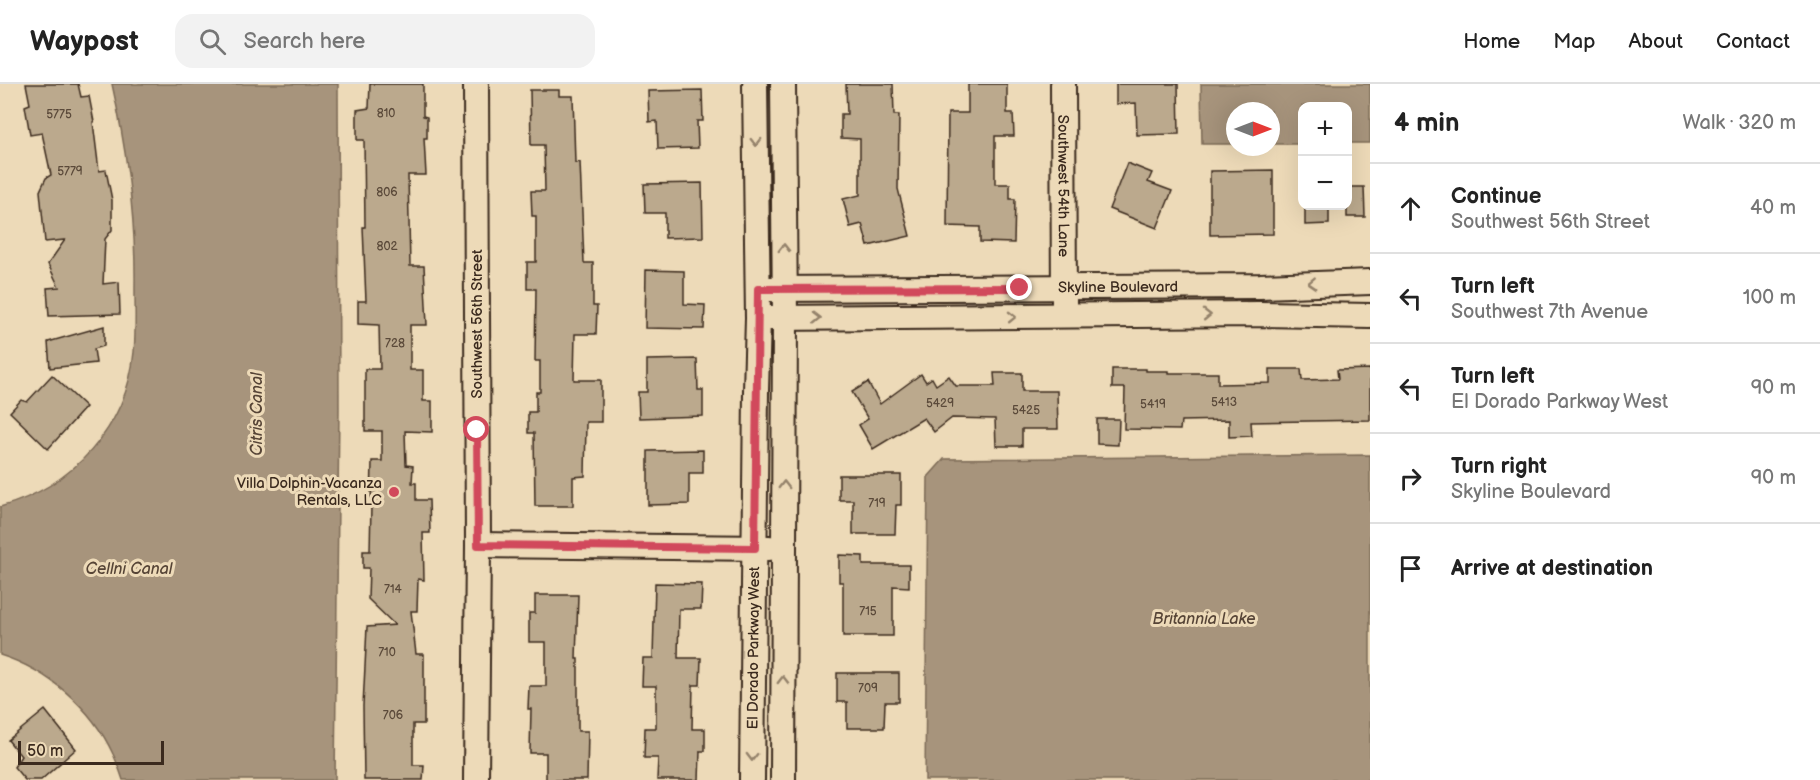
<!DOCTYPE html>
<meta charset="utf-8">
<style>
body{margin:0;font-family:"Balsamiq Sans",sans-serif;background:#f2f2f2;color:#222}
.controls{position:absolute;right:18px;top:18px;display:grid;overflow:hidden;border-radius:12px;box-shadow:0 6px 24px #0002}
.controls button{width:54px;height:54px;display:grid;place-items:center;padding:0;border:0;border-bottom:2px solid #e0e0e0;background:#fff;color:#222;font:30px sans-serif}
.compass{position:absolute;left:1226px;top:18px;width:54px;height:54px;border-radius:50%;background:#fff;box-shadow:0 6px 24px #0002;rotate:90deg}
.scale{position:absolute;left:18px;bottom:15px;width:146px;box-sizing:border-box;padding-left:6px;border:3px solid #3b2a1e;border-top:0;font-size:16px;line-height:21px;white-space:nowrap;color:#3b2a1e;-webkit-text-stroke:4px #eddab8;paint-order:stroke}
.stop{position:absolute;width:18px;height:18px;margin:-14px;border:4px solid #d1495b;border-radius:50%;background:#fff}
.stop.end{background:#d1495b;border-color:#fff;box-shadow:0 2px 6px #0008}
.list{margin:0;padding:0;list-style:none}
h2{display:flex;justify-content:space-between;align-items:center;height:78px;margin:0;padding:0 24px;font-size:26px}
h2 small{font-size:20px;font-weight:400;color:#767676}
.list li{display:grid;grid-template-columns:39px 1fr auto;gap:18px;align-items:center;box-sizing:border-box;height:90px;padding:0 24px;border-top:2px solid #e0e0e0}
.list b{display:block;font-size:22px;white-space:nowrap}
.list p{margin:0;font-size:20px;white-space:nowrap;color:#767676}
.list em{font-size:20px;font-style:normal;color:#767676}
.icon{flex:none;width:33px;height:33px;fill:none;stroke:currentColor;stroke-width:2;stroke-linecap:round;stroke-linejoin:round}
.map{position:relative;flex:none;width:1370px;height:696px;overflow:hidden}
header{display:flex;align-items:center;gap:36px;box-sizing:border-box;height:84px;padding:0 30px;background:#fff;border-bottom:2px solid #e0e0e0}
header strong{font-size:28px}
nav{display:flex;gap:33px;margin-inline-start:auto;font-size:21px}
.search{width:420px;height:54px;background:#f2f2f2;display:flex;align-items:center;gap:15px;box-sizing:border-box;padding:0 21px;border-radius:18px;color:#767676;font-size:22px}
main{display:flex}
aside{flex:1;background:#fff}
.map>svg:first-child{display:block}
.water{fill:#a7947c;stroke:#7c6a56;stroke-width:1.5}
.building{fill:#bba98d;stroke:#3b2a1e;stroke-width:1.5}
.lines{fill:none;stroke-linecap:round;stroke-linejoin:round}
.minor-casing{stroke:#3b2a1e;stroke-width:28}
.minor{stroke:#eddab8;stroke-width:24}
.oneway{stroke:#94826b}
.route{stroke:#d1495b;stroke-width:8}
.poi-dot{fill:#d1495b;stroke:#eddab8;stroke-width:2}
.labels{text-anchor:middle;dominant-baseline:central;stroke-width:6;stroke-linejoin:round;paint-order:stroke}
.number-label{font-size:12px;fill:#5b4a3a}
.street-label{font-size:15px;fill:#3b2a1e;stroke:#eddab8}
.poi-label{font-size:15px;fill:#3b2a1e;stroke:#eddab8;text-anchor:end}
.water-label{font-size:16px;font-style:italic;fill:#564436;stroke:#eddab8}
</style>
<header>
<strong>Waypost</strong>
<div class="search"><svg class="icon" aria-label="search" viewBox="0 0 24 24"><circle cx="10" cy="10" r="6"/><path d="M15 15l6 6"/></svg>Search here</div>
<nav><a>Home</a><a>Map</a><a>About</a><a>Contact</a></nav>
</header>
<main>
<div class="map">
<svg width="1370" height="696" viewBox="0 0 1370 696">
<rect width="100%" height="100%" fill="#eddab8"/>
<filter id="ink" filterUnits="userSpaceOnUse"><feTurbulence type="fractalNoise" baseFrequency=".0167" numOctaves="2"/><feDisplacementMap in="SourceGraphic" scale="12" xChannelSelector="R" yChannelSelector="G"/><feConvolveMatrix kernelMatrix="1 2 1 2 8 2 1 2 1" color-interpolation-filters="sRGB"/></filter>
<g filter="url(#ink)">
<g class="water">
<path d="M112,0H338L339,325L335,696H123C120,687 117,678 113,670C92,624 48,586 0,571V423C72,403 127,343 134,268C136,247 135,225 135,204C136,135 127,67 112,0Z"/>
<polygon points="1201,0 1370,0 1370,59 1348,59 1348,22 1302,22 1302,60 1271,60 1271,27 1235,27 1235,60 1202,60"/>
<polygon points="1370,371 1370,696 925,696 928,393 944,375"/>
</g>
<g class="building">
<polygon points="26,0 78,0 81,13 89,12 94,38 93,38 99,87 106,86 112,116 112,146 105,155 103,200 119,198 120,230 49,232 47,204 59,203 48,180 65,156 45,158 40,107 46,94 51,91 42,49 30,51 25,22 30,20"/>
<polygon points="370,0 423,0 423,32 427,33 427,54 424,54 426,91 408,91 410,182 424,182 427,241 410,241 410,286 423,286 423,317 432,317 432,348 405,347 406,381 413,382 412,399 416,399 416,416 429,416 430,449 423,449 424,496 418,495 417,527 411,527 416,570 424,570 424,640 413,640 413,681 424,681 423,696 364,696 363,622 367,543 395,541 368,515 369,484 363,484 363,467 370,467 372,377 382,377 382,347 365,347 365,285 380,285 379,241 358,240 358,217 366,217 363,143 365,143 364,56 357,56 357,26 369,24"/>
<polygon points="846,0 893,0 894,31 899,31 898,105 910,152 868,162 862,140 850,143 843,115 860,111 860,55 841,54 841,30 847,30"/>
<polygon points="968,0 1007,0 1007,29 1013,29 1014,52 995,52 995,100 1010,100 1010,115 1015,115 1014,159 980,158 980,143 947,142 948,29 968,29"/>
<polygon points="1116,0 1178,0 1179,50 1137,51 1136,19 1116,20"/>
<polygon points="530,6 559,6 559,12 573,12 575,79 580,78 584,179 593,179 593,222 597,222 596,250 575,250 574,296 601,296 601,338 586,338 585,392 573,393 573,422 535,422 534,349 528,349 528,328 536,328 536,308 540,308 540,277 535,277 536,205 527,205 527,178 536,178 536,132 532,132 531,107 545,107 544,61 531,61"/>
<polygon points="702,6 703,37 697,37 698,64 658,65 657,37 649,38 648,7"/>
<polygon points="1127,79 1152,89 1148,98 1172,107 1157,144 1109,125"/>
<polygon points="1273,86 1273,150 1210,151 1210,87"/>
<polygon points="702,99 703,153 665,154 665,129 645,129 644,100"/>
<polygon points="1347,103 1364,103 1365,133 1347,133"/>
<polygon points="1305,122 1329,122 1329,140 1305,141"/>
<polygon points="646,186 684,187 684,220 705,221 704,245 645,244"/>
<polygon points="104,242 104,262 94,265 96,279 50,284 48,258"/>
<polygon points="697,275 698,306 703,306 703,332 639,334 638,308 647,308 647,276"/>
<polygon points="1112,285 1146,285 1146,287 1169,287 1169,289 1218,289 1218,300 1270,299 1270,285 1301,285 1302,296 1338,295 1337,286 1370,285 1370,336 1251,338 1252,352 1229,353 1229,336 1181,337 1180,346 1124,345 1125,304 1112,304"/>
<polygon points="994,289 1022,289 1022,307 1057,307 1058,345 1022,345 1022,362 996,362 995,335 952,334 934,348 924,334 873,365 859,341 868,335 852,308 868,298 880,320 921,290 926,298 932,294 936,301 949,292 956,302 995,302"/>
<polygon points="52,291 86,323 48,365 10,328 21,316 27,318"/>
<polygon points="1097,335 1119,335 1118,361 1097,360"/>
<polygon points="703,366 703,389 689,389 689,420 648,421 648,367"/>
<polygon points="839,391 901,391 901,421 896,421 895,450 853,450 853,416 839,416"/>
<polygon points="839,471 863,472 863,481 909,481 909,503 893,502 893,552 843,552 843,498 839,498"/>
<polygon points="655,499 702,500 701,525 679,525 678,574 701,574 700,601 693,601 692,645 705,645 705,667 700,667 699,696 657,696 658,674 644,674 645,644 656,644 656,602 642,602 643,574 653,574"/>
<polygon points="535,511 578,511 576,575 578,575 578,647 588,647 587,696 546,696 546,669 530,669 531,625 528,625 529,602 546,602 546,558 529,558 529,529 535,529"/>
<polygon points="837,589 899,589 899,618 885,618 884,644 847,644 847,618 837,618"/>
<polygon points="45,626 76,665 41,696 25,696 14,683 21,672 8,656"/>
</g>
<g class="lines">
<g class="minor-casing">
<g id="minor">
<path id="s1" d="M1063,0L1064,220"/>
<path id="s2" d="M770,205L1260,202L1370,198"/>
<polyline points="770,234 1260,230 1370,232"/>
<polyline points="478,461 769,464"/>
<polyline points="476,696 478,461 476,0"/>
<path id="s3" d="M752,696L756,307L758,234L755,0"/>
<polyline points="783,696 785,235 783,0"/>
</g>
</g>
<use href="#minor" class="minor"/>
</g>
<defs><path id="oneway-chevron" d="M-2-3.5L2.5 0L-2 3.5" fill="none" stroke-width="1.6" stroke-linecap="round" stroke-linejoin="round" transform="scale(1.5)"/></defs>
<g class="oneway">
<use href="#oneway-chevron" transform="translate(756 58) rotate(89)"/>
<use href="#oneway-chevron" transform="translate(784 164) rotate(-90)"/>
<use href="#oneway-chevron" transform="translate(1312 199) rotate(177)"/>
<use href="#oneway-chevron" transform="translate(1207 231) rotate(-1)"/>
<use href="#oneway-chevron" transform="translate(1012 233) rotate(-1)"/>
<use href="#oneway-chevron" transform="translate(817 234) rotate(-1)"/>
<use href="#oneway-chevron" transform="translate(784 401) rotate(-90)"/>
<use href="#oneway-chevron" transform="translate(783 596) rotate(-90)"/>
<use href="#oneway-chevron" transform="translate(752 673) rotate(91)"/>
</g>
</g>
<g class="lines" filter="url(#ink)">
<polyline class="route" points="477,346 478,461 755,464 758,205 1020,204"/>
</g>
<circle class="poi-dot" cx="394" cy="408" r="6"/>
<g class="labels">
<g class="number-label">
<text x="386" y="29">810</text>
<text x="59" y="30">5775</text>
<text x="70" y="87">5779</text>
<text x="387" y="108">806</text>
<text x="387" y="162">802</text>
<text x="395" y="259">728</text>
<text x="1224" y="318">5413</text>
<text x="940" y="319">5429</text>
<text x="1153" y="320">5419</text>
<text x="1026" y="326">5425</text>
<text x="877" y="419">719</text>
<text x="393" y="505">714</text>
<text x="868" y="527">715</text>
<text x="387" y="568">710</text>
<text x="868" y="604">709</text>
<text x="393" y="631">706</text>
</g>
<g class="street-label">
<text stroke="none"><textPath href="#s1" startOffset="102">Southwest 54th Lane</textPath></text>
<text stroke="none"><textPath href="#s2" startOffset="348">Skyline Boulevard</textPath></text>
<text transform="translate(477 240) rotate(-90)">Southwest 56th Street</text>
<text stroke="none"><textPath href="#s3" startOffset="132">El Dorado Parkway West</textPath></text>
</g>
<g class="poi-label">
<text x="382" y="399">Villa Dolphin-Vacanza<tspan x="382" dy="17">Rentals, LLC</tspan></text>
</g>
<g class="water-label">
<text transform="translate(257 330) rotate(-90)">Citris Canal</text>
<text x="129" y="485">Cellni Canal</text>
<text x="1204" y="535">Britannia Lake</text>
</g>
</g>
</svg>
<div class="controls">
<button>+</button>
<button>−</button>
</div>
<svg class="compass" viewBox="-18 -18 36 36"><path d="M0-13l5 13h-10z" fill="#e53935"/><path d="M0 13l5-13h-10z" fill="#767676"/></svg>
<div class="scale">50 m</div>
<div class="stop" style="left:477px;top:346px"></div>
<div class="stop end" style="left:1020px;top:204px"></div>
</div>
<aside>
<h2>4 min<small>Walk · 320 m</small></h2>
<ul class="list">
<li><svg class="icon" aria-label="ahead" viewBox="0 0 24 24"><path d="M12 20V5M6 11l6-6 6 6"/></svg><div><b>Continue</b><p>Southwest 56th Street</p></div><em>40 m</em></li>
<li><svg class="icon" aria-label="left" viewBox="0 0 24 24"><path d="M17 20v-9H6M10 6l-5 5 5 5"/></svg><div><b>Turn left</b><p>Southwest 7th Avenue</p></div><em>100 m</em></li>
<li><svg class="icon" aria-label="left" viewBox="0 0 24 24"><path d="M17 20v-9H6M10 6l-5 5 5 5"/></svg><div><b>Turn left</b><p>El Dorado Parkway West</p></div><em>90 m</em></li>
<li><svg class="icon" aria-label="right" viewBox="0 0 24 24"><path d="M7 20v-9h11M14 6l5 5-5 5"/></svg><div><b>Turn right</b><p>Skyline Boulevard</p></div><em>90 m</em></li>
<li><svg class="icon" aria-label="arrive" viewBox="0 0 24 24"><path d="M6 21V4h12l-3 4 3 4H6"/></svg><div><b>Arrive at destination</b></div></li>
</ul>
</aside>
</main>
